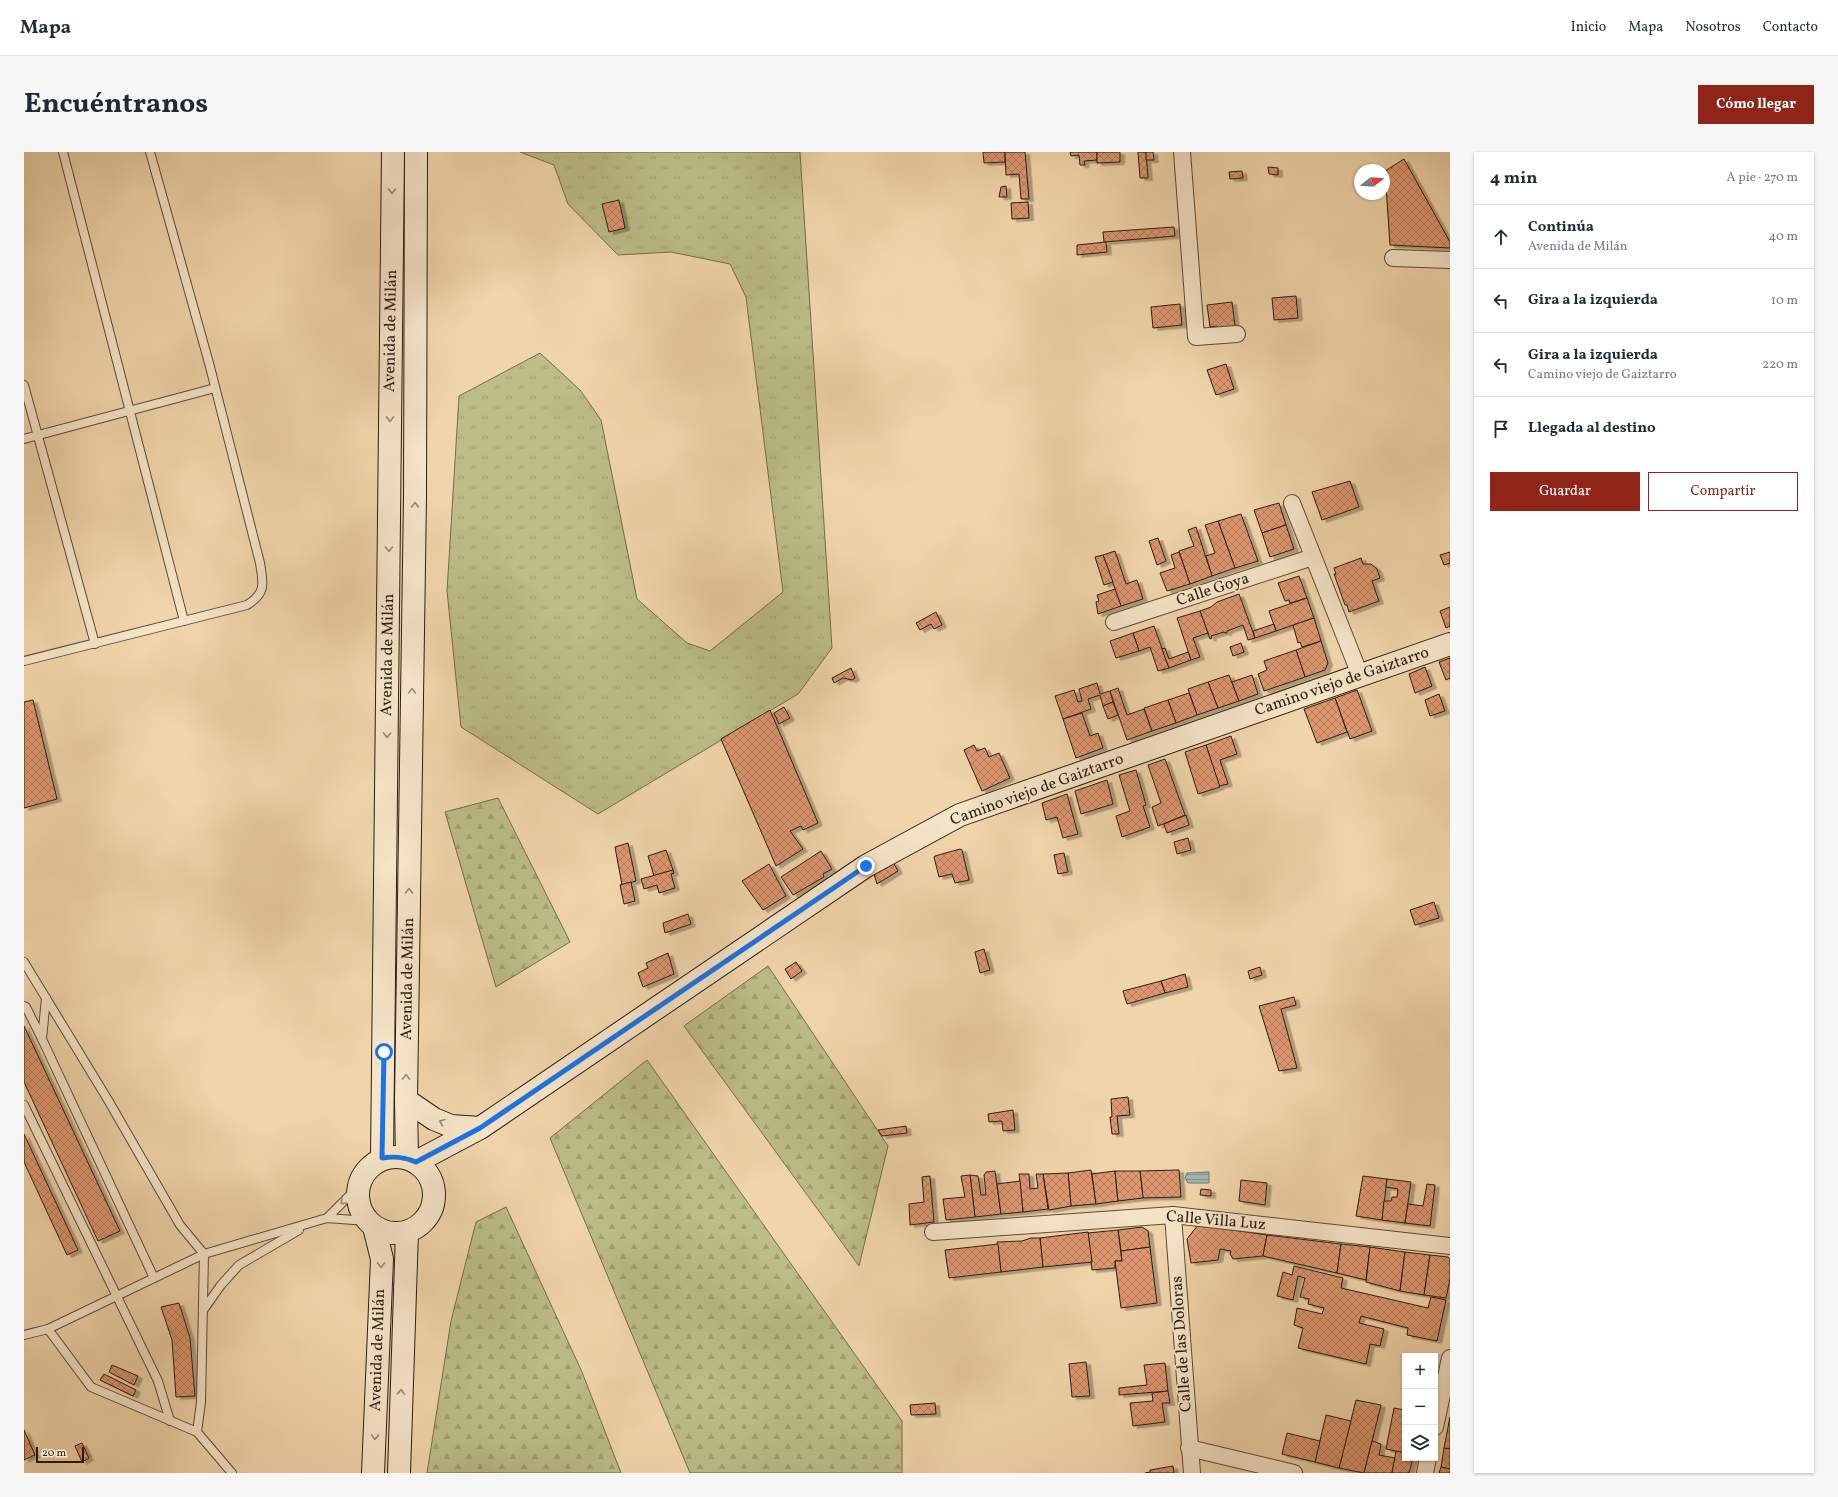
<!DOCTYPE html>
<html lang="es">
<meta charset="utf-8">
<style>
body{margin:0;font-family:Vollkorn,serif;background:#f6f6f7;color:#1f2937}
.controls{position:absolute;right:12px;bottom:12px;display:grid;overflow:hidden;border-radius:0px;box-shadow:0 1px 3px #0004}
.controls button{width:36px;height:36px;display:grid;place-items:center;padding:0;border:0;border-bottom:1px solid #e0e1e3;background:#fff;color:#1f2937;font:20px sans-serif}
.compass{position:absolute;left:1330px;top:12px;width:36px;height:36px;border-radius:50%;background:#fff;box-shadow:0 1px 3px #0004;rotate:73deg}
.scale{position:absolute;left:12px;bottom:10px;width:48px;box-sizing:border-box;padding-left:4px;border:2px solid #281e12;border-top:0;font-size:11px;line-height:14px;white-space:nowrap;color:#281e12;-webkit-text-stroke:3px #f6e4c8;paint-order:stroke}
.stop{position:absolute;width:12px;height:12px;margin:-9px;border:3px solid #1a73e8;border-radius:50%;background:#fff}
.stop.end{background:#1a73e8;border-color:#fff;box-shadow:0 1px 4px #0008}
.list{margin:0;padding:0;list-style:none}
h2{display:flex;justify-content:space-between;align-items:center;height:52px;margin:0;padding:0 16px;font-size:17px}
h2 small{font-size:13px;font-weight:400;color:#747a83}
.list li{display:grid;grid-template-columns:26px 1fr auto;gap:12px;align-items:center;box-sizing:border-box;height:64px;padding:0 16px;border-top:1px solid #e0e1e3}
.list b{display:block;font-size:15px;white-space:nowrap}
.list p{margin:0;font-size:13px;white-space:nowrap;color:#747a83}
.list em{font-size:13px;font-style:normal;color:#747a83}
.actions{display:flex;gap:8px;padding:12px 16px}
.actions a{flex:1;padding:9px 0;border:1px solid #8f2418;border-radius:0px;text-align:center;font-size:14px;color:#8f2418}
.actions .main{background:#8f2418;color:#fff}
.icon{flex:none;width:22px;height:22px;fill:none;stroke:currentColor;stroke-width:2;stroke-linecap:round;stroke-linejoin:round}
.map{position:relative;flex:none;width:1426px;height:1321px;overflow:hidden;border-radius:0px}
header{display:flex;align-items:center;gap:24px;box-sizing:border-box;height:56px;padding:0 20px;background:#fff;border-bottom:1px solid #e0e1e3}
header strong{font-size:19px}
nav{display:flex;gap:22px;margin-inline-start:auto;font-size:14px}
.intro{display:flex;align-items:center;justify-content:space-between;box-sizing:border-box;height:96px;padding:0 24px}
h1{margin:0;font-size:28px}
.button{padding:10px 18px;border-radius:0px;background:#8f2418;color:#fff;font-size:14px;font-weight:700}
main{display:flex;gap:24px;padding:0 24px}
aside{flex:1;background:#fff;border-radius:0px;box-shadow:0 1px 3px #0004}
.map>svg:first-child{display:block}
.grass{fill:url(#grass-tufts);stroke:#726e4c}
.forest{fill:url(#forest-firs);stroke:#726e4c}
.water{fill:url(#water-rules);stroke:#717974}
.building{fill:url(#building-cross-hatch);stroke:#281e12;filter:url(#shadow)}
.lines{fill:none;stroke-linecap:round;stroke-linejoin:round}
.lane-casing{stroke:#5a4c38;stroke-width:10}
.street-casing{stroke:#5a4c38;stroke-width:18}
.secondary-casing{stroke:#281e12;stroke-width:24}
.lane{stroke:#f6e4c8;stroke-width:8}
.street{stroke:#f6e4c8;stroke-width:16}
.secondary{stroke:#f6e4c8;stroke-width:22}
.oneway{stroke:#998b76}
.route{stroke:#1a73e8;stroke-width:5}
.labels{text-anchor:middle;dominant-baseline:central;stroke-width:3.5;stroke-linejoin:round;paint-order:stroke}
.street-label{font-size:16px;fill:#281e12;stroke:#f6e4c8}
</style>
<header>
<strong>Mapa</strong>
<nav><a>Inicio</a><a>Mapa</a><a>Nosotros</a><a>Contacto</a></nav>
</header>
<div class="intro"><h1>Encuéntranos</h1><a class="button">Cómo llegar</a></div>
<main>
<div class="map">
<svg width="1426" height="1321" viewBox="0 0 1426 1321">
<defs>
<pattern id="grass-tufts" width="24" height="20" patternUnits="userSpaceOnUse"><rect width="24" height="20" fill="#bcbd87"/><path d="M3 7l-1-3M5 7V3M7 7l1-3M15 17l-1-3M17 17v-4M19 17l1-3" fill="none" stroke="#a2a274"/></pattern>
<pattern id="forest-firs" width="22" height="20" patternUnits="userSpaceOnUse"><rect width="22" height="20" fill="#bcbd87"/><path d="M5 1l3.5 6h-7zM16 11l3.5 6h-7z" fill="#a2a274"/></pattern>
<pattern id="water-rules" width="6" height="5" patternUnits="userSpaceOnUse"><rect width="6" height="5" fill="#a1b5b5"/><path d="M0 2.5h6" fill="none" stroke="#839392"/></pattern>
<pattern id="building-cross-hatch" width="8" height="8" patternUnits="userSpaceOnUse"><rect width="8" height="8" fill="#df9770"/><path d="M0 0l8 8M0 8l8-8" fill="none" stroke="#b57b5b"/></pattern>
<filter id="shadow"><feDropShadow dx="4.5" dy="2.5" stdDeviation="0" flood-color="#0004"/></filter>
</defs>
<rect width="100%" height="100%" fill="#f1d5aa"/>
<filter id="stains"><feTurbulence type="fractalNoise" baseFrequency=".005" numOctaves="4"/><feColorMatrix values="0 0 0 0 .2 0 0 0 0 .09 0 0 0 0 .02 0 0 0 .5 -.17"/></filter>
<radialGradient id="worn" r=".72"><stop offset=".6" stop-color="#630" stop-opacity="0"/><stop offset="1" stop-color="#630" stop-opacity=".3"/></radialGradient>
<polygon class="grass" points="496,0 776,0 808,496 774,542 574,662 437,575 423,439 435,244 516,201 556,238 577,268 613,447 663,491 686,499 759,440 722,145 706,112 647,100 594,103 544,52 530,13"/>
<g class="forest">
<polygon points="474,646 546,790 472,835 421,660"/>
<polygon points="744,814 864,994 835,1114 660,874"/>
<polygon points="623,908 878,1269 878,1321 666,1321 526,986"/>
<polygon points="482,1055 558,1220 597,1321 403,1321 427,1169 452,1070"/>
</g>
<polygon class="water" points="1185,1020 1185,1031 1164,1031 1161,1026 1163,1021"/>
<g class="building">
<polygon points="959,0 981,0 981,10 960,11"/>
<polygon points="981,0 1001,0 1005,47 997,47 995,22 982,23"/>
<polygon points="1046,0 1073,0 1073,8 1060,9 1061,13 1056,13 1055,3 1047,4"/>
<polygon points="1073,0 1096,0 1096,10 1073,11"/>
<polygon points="1114,0 1122,0 1124,26 1116,26"/>
<polygon points="1122,0 1129,0 1130,8 1122,8"/>
<polygon points="1380,7 1426,90 1426,96 1366,93 1361,19"/>
<polygon points="1244,15 1254,16 1254,23 1245,22"/>
<polygon points="1218,19 1219,26 1206,27 1205,20"/>
<polygon points="982,34 983,45 975,45 977,35"/>
<polygon points="595,48 601,76 585,80 578,52"/>
<polygon points="1004,50 1005,66 988,67 987,51"/>
<polygon points="1150,75 1151,84 1080,90 1079,80"/>
<polygon points="1082,90 1083,100 1053,103 1053,93"/>
<polygon points="1272,144 1274,166 1250,168 1248,146"/>
<polygon points="1208,150 1211,174 1193,176 1193,174 1186,175 1183,153"/>
<polygon points="1156,152 1158,173 1129,176 1127,155"/>
<polygon points="1202,212 1210,237 1192,243 1183,218"/>
<polygon points="1326,329 1335,355 1298,368 1288,340"/>
<polygon points="1255,351 1262,373 1238,381 1230,358"/>
<polygon points="1217,362 1234,409 1211,416 1194,369"/>
<polygon points="1194,369 1211,416 1188,424 1182,404 1191,401 1181,373"/>
<polygon points="1262,373 1270,397 1246,405 1238,381"/>
<polygon points="1172,375 1188,424 1166,432 1155,399 1170,394 1164,378"/>
<polygon points="1134,386 1142,409 1133,413 1125,389"/>
<polygon points="1091,399 1102,432 1113,428 1119,447 1097,454 1079,403"/>
<polygon points="1155,400 1166,432 1143,439 1136,421 1151,416 1147,403"/>
<polygon points="1426,400 1426,411 1420,413 1416,403"/>
<polygon points="1079,403 1089,430 1080,433 1071,405"/>
<polygon points="1337,406 1339,412 1347,412 1353,417 1356,426 1348,429 1355,449 1325,460 1323,453 1321,453 1310,422 1312,422 1310,416"/>
<polygon points="1275,424 1283,446 1266,451 1265,448 1261,449 1254,431"/>
<polygon points="1091,437 1097,454 1074,462 1072,450 1075,449 1073,443"/>
<polygon points="1215,442 1231,486 1224,488 1219,473 1203,479 1203,481 1201,481 1200,480 1187,484 1188,486 1186,487 1176,459 1187,455 1193,450"/>
<polygon points="1283,446 1290,466 1252,479 1245,459"/>
<polygon points="1426,455 1426,474 1422,476 1416,459"/>
<polygon points="1176,459 1184,481 1169,486 1176,505 1167,508 1153,466"/>
<polygon points="912,460 918,473 910,477 907,472 896,478 892,471"/>
<polygon points="1290,466 1297,489 1278,495 1276,490 1274,491 1269,473"/>
<polygon points="1250,472 1252,479 1231,486 1229,479"/>
<polygon points="1130,474 1145,516 1134,519 1126,495 1115,499 1109,481"/>
<polygon points="1109,481 1115,499 1092,506 1086,489"/>
<polygon points="1297,489 1304,511 1301,518 1281,525 1272,498"/>
<polygon points="1217,491 1220,500 1209,504 1206,495"/>
<polygon points="1141,496 1145,507 1164,500 1167,508 1145,516 1138,497"/>
<polygon points="1272,498 1281,525 1240,539 1234,522 1243,518 1240,509"/>
<polygon points="1426,506 1426,526 1422,528 1415,510"/>
<polygon points="1401,515 1408,534 1391,541 1385,522"/>
<polygon points="827,516 831,526 828,528 819,526 810,531 808,526"/>
<polygon points="1205,523 1215,549 1194,556 1184,530"/>
<polygon points="1228,523 1234,542 1215,549 1208,530"/>
<polygon points="1184,530 1194,556 1173,563 1164,537"/>
<polygon points="1073,531 1076,542 1086,539 1089,550 1079,554 1076,543 1064,547 1067,557 1039,567 1031,544 1050,538 1054,550 1058,549 1055,537"/>
<polygon points="1094,536 1103,563 1120,557 1128,579 1103,588 1086,539"/>
<polygon points="1333,538 1348,579 1326,587 1311,546"/>
<polygon points="1165,541 1173,563 1152,571 1144,548"/>
<polygon points="1415,542 1421,559 1406,564 1401,548"/>
<polygon points="1311,546 1323,580 1293,591 1280,557"/>
<polygon points="9,548 33,647 0,656 0,550"/>
<polygon points="1144,548 1152,571 1128,579 1120,556"/>
<polygon points="1089,550 1094,563 1084,567 1079,554"/>
<polygon points="760,555 766,566 755,572 750,561"/>
<polygon points="746,558 794,671 779,678 777,674 766,679 779,697 752,714 697,587"/>
<polygon points="1058,561 1066,584 1074,581 1079,596 1052,606 1039,567"/>
<polygon points="1207,584 1213,602 1196,608 1204,632 1195,634 1182,593"/>
<polygon points="950,593 953,599 961,596 965,605 975,601 986,626 958,639 940,598"/>
<polygon points="1182,593 1196,635 1174,642 1161,600"/>
<polygon points="1141,607 1161,663 1134,674 1128,655 1137,651 1124,613"/>
<polygon points="1112,618 1122,653 1119,654 1126,675 1098,685 1092,664 1106,659 1095,623"/>
<polygon points="1083,628 1089,652 1057,662 1051,639"/>
<polygon points="1043,642 1054,682 1039,686 1033,665 1022,668 1018,651"/>
<polygon points="1162,663 1165,673 1143,681 1140,672"/>
<polygon points="1164,686 1167,698 1153,702 1150,690"/>
<polygon points="604,691 612,729 598,733 591,695"/>
<polygon points="936,697 938,698 945,728 931,731 928,722 915,725 910,705 911,704"/>
<polygon points="642,698 649,718 630,724 624,704"/>
<polygon points="797,699 808,717 799,722 800,725 769,743 757,725"/>
<polygon points="1040,701 1044,720 1034,722 1030,703"/>
<polygon points="869,710 874,719 853,732 850,722"/>
<polygon points="745,712 762,744 739,758 718,729"/>
<polygon points="649,718 650,721 647,722 651,736 635,741 633,733 620,737 617,727"/>
<polygon points="607,730 611,749 600,752 596,733"/>
<polygon points="1410,750 1415,766 1391,773 1386,758"/>
<polygon points="664,762 667,772 641,781 639,771"/>
<polygon points="960,797 966,818 956,821 951,800"/>
<polygon points="644,801 650,822 619,835 614,821 624,816 622,811"/>
<polygon points="772,810 778,819 767,827 761,817"/>
<polygon points="1236,815 1238,823 1226,827 1224,819"/>
<polygon points="1161,822 1164,835 1141,841 1137,829"/>
<polygon points="1137,829 1141,841 1103,852 1099,839"/>
<polygon points="1270,845 1272,853 1257,857 1273,916 1255,919 1235,854"/>
<polygon points="0,874 96,1079 74,1089 0,930"/>
<polygon points="1104,945 1106,963 1093,964 1095,982 1088,982 1086,965 1088,965 1087,947"/>
<polygon points="989,958 991,978 979,979 978,969 965,970 964,962"/>
<polygon points="882,974 883,981 858,984 854,978"/>
<polygon points="0,982 54,1098 43,1103 0,1010"/>
<polygon points="1067,1018 1072,1052 1047,1054 1044,1021"/>
<polygon points="1155,1018 1157,1045 1119,1046 1116,1019"/>
<polygon points="971,1019 977,1062 951,1065 946,1023 954,1024 957,1043 962,1043 960,1023 962,1020"/>
<polygon points="1091,1019 1094,1049 1072,1052 1068,1022"/>
<polygon points="1091,1019 1116,1019 1119,1046 1094,1049"/>
<polygon points="1044,1021 1047,1054 1025,1058 1019,1022"/>
<polygon points="995,1022 1005,1022 1006,1037 1014,1036 1012,1022 1019,1022 1024,1057 999,1060"/>
<polygon points="946,1023 951,1065 922,1068 919,1047 941,1045 937,1024"/>
<polygon points="906,1024 910,1070 886,1073 885,1052 900,1050 898,1025"/>
<polygon points="1339,1024 1363,1027 1358,1068 1332,1064"/>
<polygon points="1363,1027 1387,1030 1381,1071 1358,1068 1360,1049 1367,1049 1368,1045 1373,1045 1374,1037 1362,1035"/>
<polygon points="1217,1028 1243,1031 1241,1053 1215,1049"/>
<polygon points="996,1029 999,1060 977,1062 973,1032"/>
<polygon points="1403,1032 1411,1033 1406,1074 1381,1071 1384,1052 1399,1054"/>
<polygon points="1177,1037 1187,1038 1187,1044 1176,1043"/>
<polygon points="1174,1073 1243,1083 1239,1104 1209,1107 1206,1102 1207,1099 1196,1097 1194,1108 1167,1111 1163,1087"/>
<polygon points="1118,1075 1124,1079 1126,1095 1097,1099 1094,1078"/>
<polygon points="1094,1078 1098,1109 1091,1109 1091,1116 1068,1118 1064,1081"/>
<polygon points="1064,1080 1068,1110 1019,1115 1016,1086"/>
<polygon points="1243,1083 1317,1092 1313,1121 1239,1104"/>
<polygon points="1007,1086 1016,1086 1019,1115 977,1120 973,1090 998,1089"/>
<polygon points="974,1092 977,1120 925,1126 921,1098"/>
<polygon points="1317,1092 1346,1095 1342,1128 1313,1121"/>
<polygon points="1126,1095 1133,1151 1097,1156 1091,1109 1098,1109 1097,1099"/>
<polygon points="1346,1095 1381,1100 1376,1139 1342,1130"/>
<polygon points="1381,1100 1406,1103 1400,1143 1376,1139"/>
<polygon points="1406,1103 1424,1105 1426,1107 1426,1127 1422,1146 1400,1143"/>
<polygon points="1270,1114 1319,1126 1317,1136 1404,1156 1407,1145 1422,1148 1413,1189 1383,1183 1384,1176 1337,1164 1335,1171 1360,1177 1356,1194 1346,1192 1342,1212 1274,1196 1279,1176 1270,1173 1273,1156 1298,1162 1300,1156 1284,1152 1285,1147 1276,1145 1281,1126 1274,1124 1269,1148 1253,1144 1259,1120 1268,1123"/>
<polygon points="155,1151 166,1186 171,1244 152,1245 148,1188 137,1155"/>
<polygon points="1062,1210 1066,1244 1048,1245 1045,1212"/>
<polygon points="1141,1211 1144,1239 1095,1243 1095,1236 1123,1233 1120,1213"/>
<polygon points="88,1213 114,1224 110,1233 85,1220"/>
<polygon points="80,1222 112,1238 109,1244 76,1228"/>
<polygon points="1144,1239 1146,1251 1138,1251 1141,1270 1109,1274 1106,1251 1129,1249 1128,1241"/>
<polygon points="1332,1248 1357,1253 1340,1321 1315,1316"/>
<polygon points="911,1251 912,1262 887,1263 886,1253"/>
<polygon points="1370,1256 1381,1258 1381,1301 1362,1297"/>
<polygon points="1302,1263 1327,1269 1315,1316 1291,1310"/>
<polygon points="1426,1265 1426,1297 1420,1296"/>
<polygon points="0,1278 11,1303 0,1308"/>
<polygon points="1263,1281 1296,1289 1291,1310 1258,1302"/>
<polygon points="1348,1289 1357,1292 1355,1303 1371,1306 1368,1321 1340,1321"/>
<polygon points="58,1291 65,1306 58,1310 51,1294"/>
<polygon points="1420,1296 1426,1297 1426,1317 1417,1315"/>
<polygon points="1372,1299 1381,1301 1381,1306 1389,1306 1385,1321 1368,1321"/>
<polygon points="1149,1314 1150,1321 1121,1321 1126,1320 1126,1318"/>
<polygon points="1417,1315 1426,1317 1426,1321 1415,1321"/>
</g>
<g class="lines">
<g class="lane-casing">
<g id="lane">
<polyline points="39,0 160,469"/>
<polyline points="0,233 71,492"/>
<polyline points="0,287 191,236"/>
<path d="M0,509L223,453C243,440 239,431 236,411L185,211L126,0"/>
<polyline points="0,810 84,948 156,1073 180,1102 303,1066 343,1069"/>
<polyline points="22,846 18,887 130,1126"/>
<polyline points="0,854 2,855 18,887"/>
<polyline points="0,953 134,1229 146,1269"/>
<polyline points="303,1066 335,1034"/>
<polyline points="180,1157 197,1133 215,1113 275,1078"/>
<polyline points="24,1177 67,1235 173,1280 208,1321"/>
<polyline points="0,1183 24,1177 180,1102 177,1250 173,1280"/>
</g>
</g>
<g class="street-casing">
<g id="street">
<polyline points="1158,0 1172,185 1213,182"/>
<polyline points="1369,106 1426,108"/>
<polyline points="1268,351 1336,523"/>
<polyline points="1090,470 1289,405"/>
<polyline points="1149,1063 1168,1321"/>
<polyline points="909,1080 1149,1063 1426,1094"/>
<polyline points="1411,1275 1426,1206"/>
<polyline points="1165,1296 1270,1321"/>
<polyline points="1401,1321 1404,1306"/>
</g>
</g>
<g class="secondary-casing">
<g id="secondary">
<polyline points="382,948 410,967 427,974 456,976"/>
<circle cx="372" cy="1043" r="38"/>
<polyline points="358,1006 369,0"/>
<polyline points="383,1006 382,948 391,345 392,0"/>
<polyline points="392,1010 456,976 842,714 936,663 1426,492"/>
<polyline points="349,1321 358,1107 350,1075"/>
<polyline points="375,1321 383,1080"/>
</g>
</g>
<use href="#lane" class="lane"/>
<use href="#street" class="street"/>
<use href="#secondary" class="secondary"/>
</g>
<defs><path id="oneway-chevron" d="M-2-3.5L2.5 0L-2 3.5" fill="none" stroke-width="1.6" stroke-linecap="round" stroke-linejoin="round"/></defs>
<g class="oneway">
<use href="#oneway-chevron" transform="translate(368 39) rotate(91)"/>
<use href="#oneway-chevron" transform="translate(366 267) rotate(91)"/>
<use href="#oneway-chevron" transform="translate(391 353) rotate(-89)"/>
<use href="#oneway-chevron" transform="translate(365 397) rotate(91)"/>
<use href="#oneway-chevron" transform="translate(388 539) rotate(-89)"/>
<use href="#oneway-chevron" transform="translate(363 583) rotate(91)"/>
<use href="#oneway-chevron" transform="translate(385 739) rotate(-89)"/>
<use href="#oneway-chevron" transform="translate(382 925) rotate(-89)"/>
<use href="#oneway-chevron" transform="translate(418 970) rotate(-158)"/>
<use href="#oneway-chevron" transform="translate(319 1050) rotate(135)"/>
<use href="#oneway-chevron" transform="translate(357 1113) rotate(90)"/>
<use href="#oneway-chevron" transform="translate(377 1240) rotate(-88)"/>
<use href="#oneway-chevron" transform="translate(351 1285) rotate(92)"/>
</g>
<g class="lines">
<path class="route" d="M360,900L358,1006C371,1004 380,1005 392,1010L456,976L842,714"/>
</g>
<g class="labels">
<g class="street-label">
<text transform="translate(367 179) rotate(-89)">Avenida de Milán</text>
<text transform="translate(1189 438) rotate(-18)">Calle Goya</text>
<text transform="translate(364 503) rotate(-89)">Avenida de Milán</text>
<text transform="translate(1318 530) rotate(-19)">Camino viejo de Gaiztarro</text>
<text transform="translate(1013 638) rotate(-20)">Camino viejo de Gaiztarro</text>
<text transform="translate(384 827) rotate(-89)">Avenida de Milán</text>
<text transform="translate(1192 1069) rotate(5)">Calle Villa Luz</text>
<text transform="translate(1158 1192) rotate(-94)">Calle de las Doloras</text>
<text transform="translate(354 1198) rotate(-88)">Avenida de Milán</text>
</g>
</g>
<rect width="100%" height="100%" filter="url(#stains)"/>
<rect width="100%" height="100%" fill="url(#worn)"/>
</svg>
<div class="controls">
<button>+</button>
<button>−</button>
<button><svg class="icon" aria-label="layers" viewBox="0 0 24 24"><path d="M12 4l9 5-9 5-9-5zM3 14l9 5 9-5"/></svg></button>
</div>
<svg class="compass" viewBox="-18 -18 36 36"><path d="M0-13l5 13h-10z" fill="#e53935"/><path d="M0 13l5-13h-10z" fill="#747a83"/></svg>
<div class="scale">20 m</div>
<div class="stop" style="left:360px;top:900px"></div>
<div class="stop end" style="left:842px;top:714px"></div>
</div>
<aside>
<h2>4 min<small>A pie · 270 m</small></h2>
<ul class="list">
<li><svg class="icon" aria-label="ahead" viewBox="0 0 24 24"><path d="M12 20V5M6 11l6-6 6 6"/></svg><div><b>Continúa</b><p>Avenida de Milán</p></div><em>40 m</em></li>
<li><svg class="icon" aria-label="left" viewBox="0 0 24 24"><path d="M17 20v-9H6M10 6l-5 5 5 5"/></svg><div><b>Gira a la izquierda</b></div><em>10 m</em></li>
<li><svg class="icon" aria-label="left" viewBox="0 0 24 24"><path d="M17 20v-9H6M10 6l-5 5 5 5"/></svg><div><b>Gira a la izquierda</b><p>Camino viejo de Gaiztarro</p></div><em>220 m</em></li>
<li><svg class="icon" aria-label="arrive" viewBox="0 0 24 24"><path d="M6 21V4h12l-3 4 3 4H6"/></svg><div><b>Llegada al destino</b></div></li>
</ul>
<div class="actions"><a class="main">Guardar</a><a>Compartir</a></div>
</aside>
</main>
